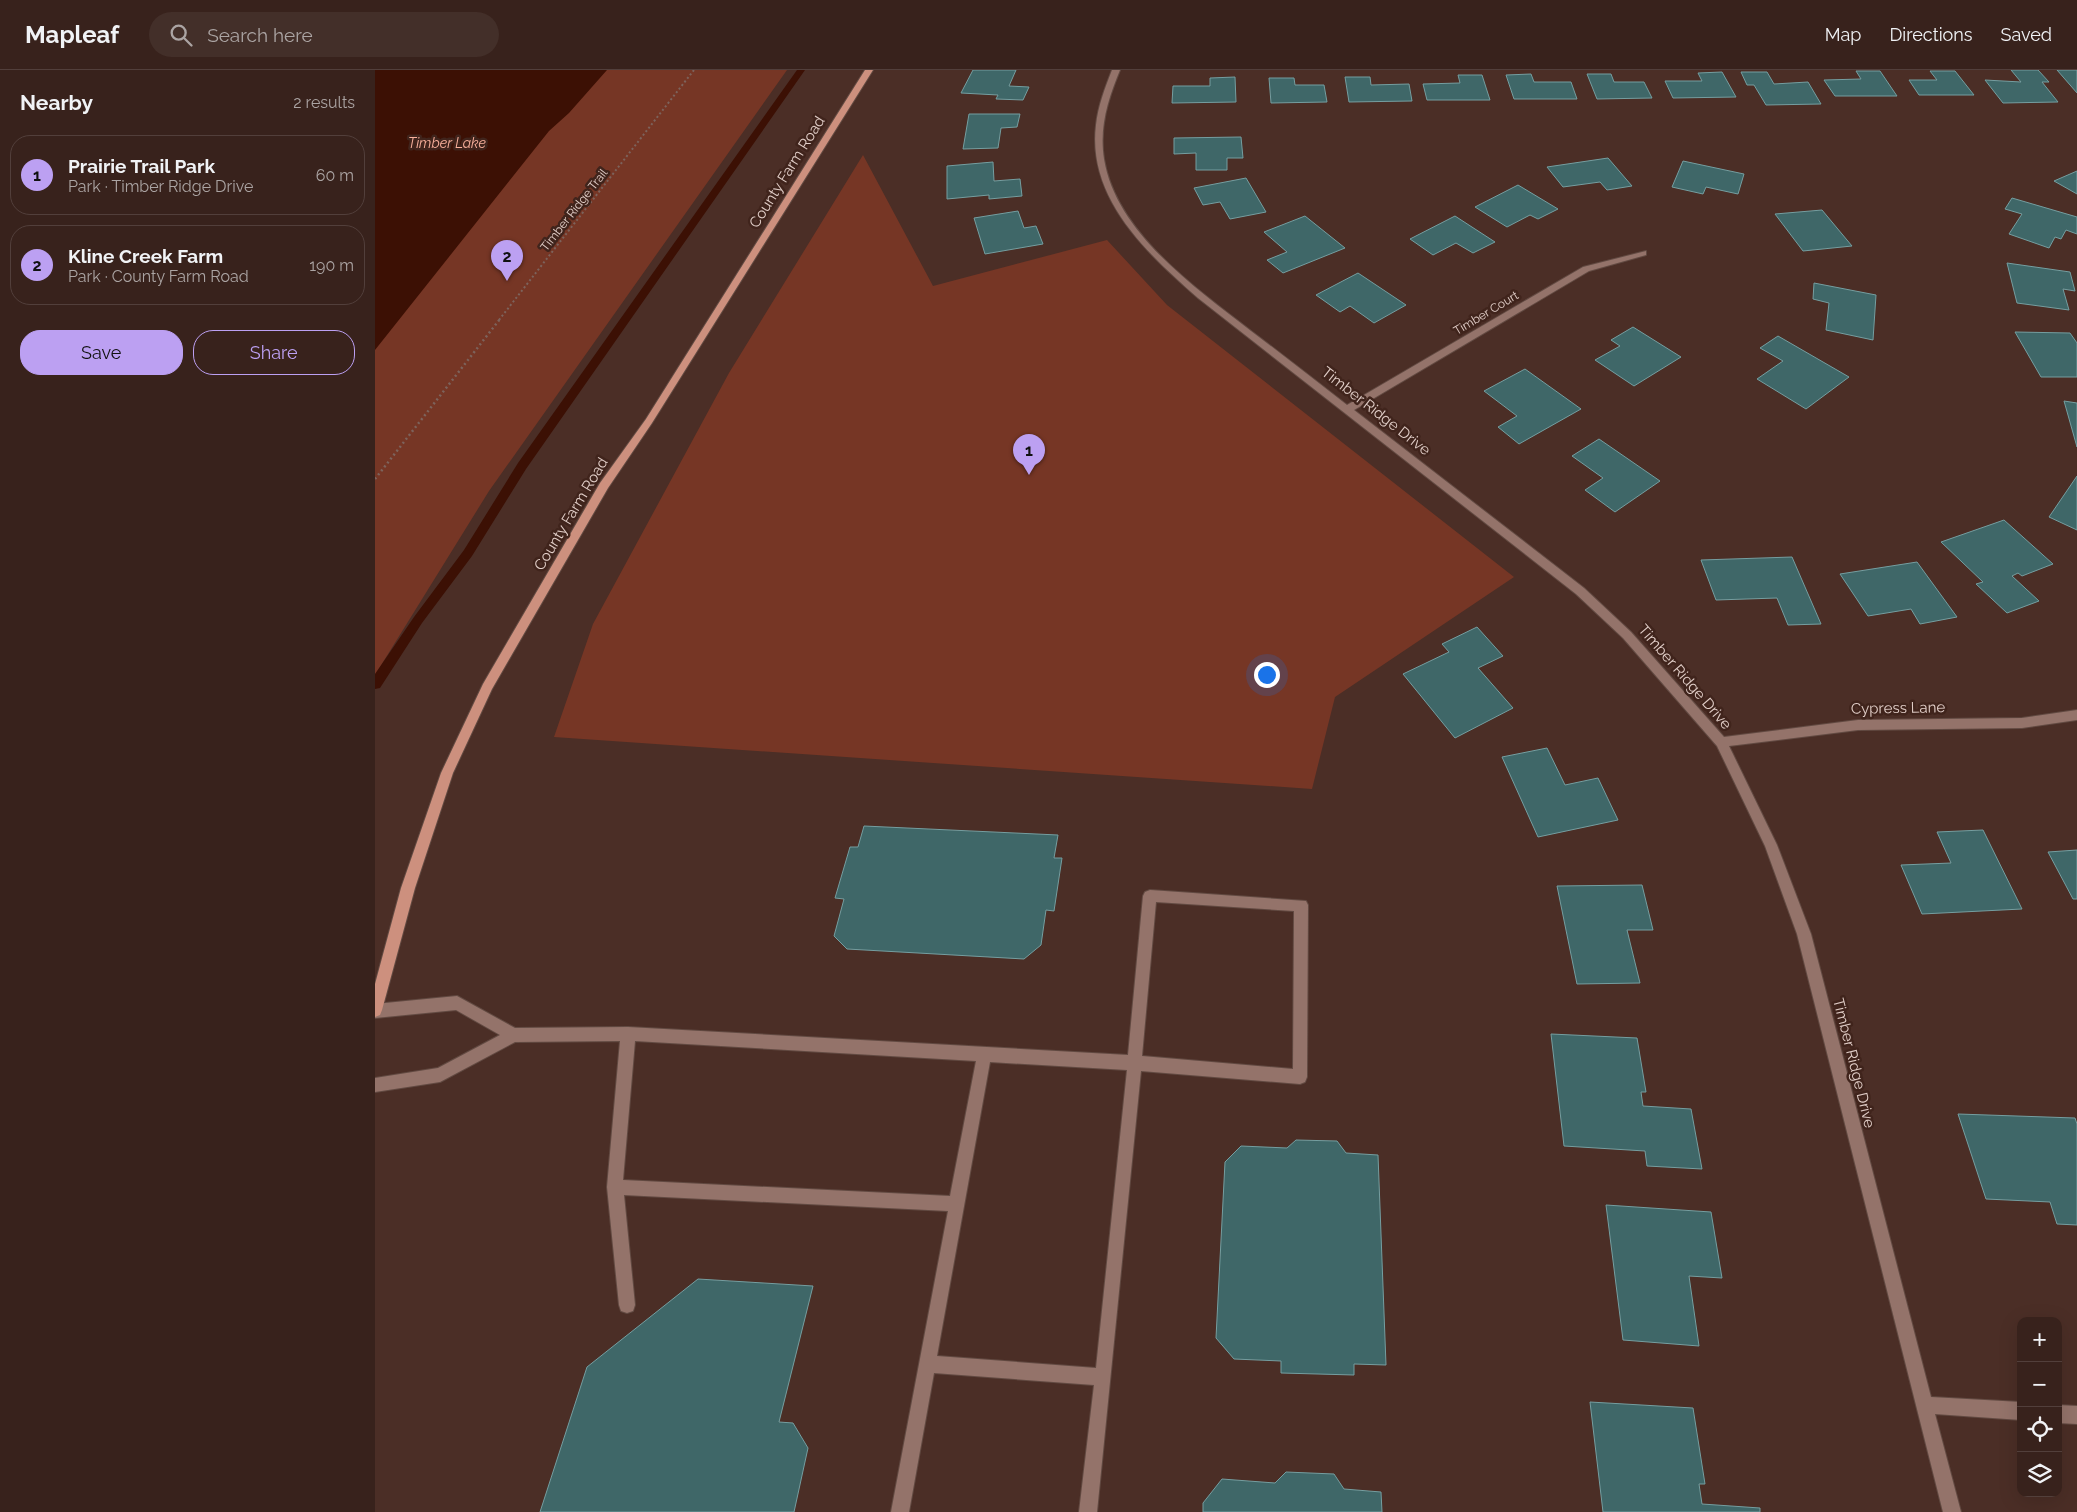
<!DOCTYPE html>
<meta charset="utf-8">
<style>
body{margin:0;font-family:Raleway,sans-serif;background:#432f29;color:#f1f3f6}
.controls{position:absolute;right:15px;bottom:15px;display:grid;overflow:hidden;border-radius:10px;box-shadow:0 5px 20px #0002}
.controls button{width:45px;height:45px;display:grid;place-items:center;padding:0;border:0;border-bottom:1px solid #523f3b;background:#38221c;color:#f1f3f6;font:25px sans-serif}
.you{position:absolute;left:891px;top:604px;width:18px;height:18px;margin:-12px;border:4px solid #fff;border-radius:50%;background:#1a73e8;box-shadow:0 0 0 8px #1a73e833}
.badge{display:grid;place-items:center;width:32px;height:32px;border-radius:50%;background:#bca0f2;color:#111;font-size:16px;font-weight:700}
.pin{position:absolute;translate:-50% -41px;filter:drop-shadow(0 1px 2px #0008)}
.pin::after{content:'';position:absolute;top:26px;width:18px;height:15px;background:inherit;clip-path:polygon(0 0,100% 0,50% 100%)}
.list{margin:0;padding:0;list-style:none}
h2{display:flex;justify-content:space-between;align-items:center;height:65px;margin:0;padding:0 20px;font-size:21px}
h2 small{font-size:16px;font-weight:400;color:#aba4a3}
.list li{display:grid;grid-template-columns:32px 1fr auto;gap:15px;align-items:center;box-sizing:border-box;height:80px;margin:0 10px 10px;padding:0 10px;border:1px solid #523f3b;border-radius:20px}
.list b{display:block;font-size:19px;white-space:nowrap}
.list p{margin:0;font-size:16px;white-space:nowrap;color:#aba4a3}
.list em{font-size:16px;font-style:normal;color:#aba4a3}
.actions{display:flex;gap:10px;padding:15px 20px}
.actions a{flex:1;padding:11px 0;border:1px solid #bca0f2;border-radius:20px;text-align:center;font-size:18px;color:#bca0f2}
.actions .main{background:#bca0f2;color:#111}
.icon{flex:none;width:28px;height:28px;fill:none;stroke:currentColor;stroke-width:2;stroke-linecap:round;stroke-linejoin:round}
.map{position:relative;flex:none;width:1702px;height:1442px;overflow:hidden}
header{display:flex;align-items:center;gap:30px;box-sizing:border-box;height:70px;padding:0 25px;background:#38221c;border-bottom:1px solid #523f3b}
header strong{font-size:24px}
nav{display:flex;gap:28px;margin-inline-start:auto;font-size:18px}
.search{width:350px;height:45px;background:#432f29;display:flex;align-items:center;gap:12px;box-sizing:border-box;padding:0 18px;border-radius:28px;color:#aba4a3;font-size:19px}
main{display:flex}
aside{flex:1;background:#38221c}
.map>svg:first-child{display:block}
.green{fill:#763625}
.water{fill:#3c1004}
.lines{fill:none;stroke-linecap:round;stroke-linejoin:round}
.stream{fill:#3c1004;fill-rule:evenodd}
.building{fill:#3f6768;stroke:#759ea0}
.minor-casing{stroke:#624a42;stroke-width:2}
.major-casing{stroke:#624a42;stroke-width:2}
.path-far1{stroke:#7d635c;stroke-width:2;stroke-dasharray:2 2.5;stroke-linecap:butt}
.path{stroke:#7d635c;stroke-width:2.5;stroke-dasharray:2 3;stroke-linecap:butt}
.minor{fill:#94736a;fill-rule:evenodd}
.major{fill:#cd907e;fill-rule:evenodd}
.labels{text-anchor:middle;dominant-baseline:central;stroke-width:5;stroke-linejoin:round;paint-order:stroke}
.far-street-label{font-size:12px;fill:#e2cfc9;stroke:#40241c}
.far-water-label{font-size:14px;font-style:italic;fill:#fbb29d;stroke:#40241c}
.street-label{font-size:15px;fill:#e2cfc9;stroke:#40241c}
</style>
<header>
<strong>Mapleaf</strong>
<div class="search"><svg class="icon" aria-label="search" viewBox="0 0 24 24"><circle cx="10" cy="10" r="6"/><path d="M15 15l6 6"/></svg>Search here</div>
<nav><a>Map</a><a>Directions</a><a>Saved</a></nav>
</header>
<main>
<aside>
<h2>Nearby<small>2 results</small></h2>
<ul class="list">
<li><span class="badge">1</span><div><b>Prairie Trail Park</b><p>Park · Timber Ridge Drive</p></div><em>60 m</em></li>
<li><span class="badge">2</span><div><b>Kline Creek Farm</b><p>Park · County Farm Road</p></div><em>190 m</em></li>
</ul>
<div class="actions"><a class="main">Save</a><a>Share</a></div>
</aside>
<div class="map">
<svg width="1702" height="1442" viewBox="0 0 1702 1442">
<rect width="100%" height="100%" fill="#4b2e26"/>
<g class="green">
<polygon points="0,0 412,0 114,421 0,605"/>
<polygon points="488,85 558,216 732,170 792,235 1139,507 960,627 937,719 179,667 218,554 354,303"/>
</g>
<polygon class="water" points="0,0 232,0 194,43 174,61 0,280"/>
<g class="lines">
<polygon class="stream" points="422,0 430,0 151,399 97,486 47,553 5,618 0,619 0,604 39,547 89,480 143,393"/>
</g>
<g class="building">
<polygon points="598,0 641,0 634,16 654,17 648,30 621,29 623,25 586,23"/>
<polygon points="1636,0 1663,0 1674,12 1667,12 1683,32 1628,33 1610,10 1646,12"/>
<polygon points="1682,0 1702,0 1702,23"/>
<polygon points="1481,1 1505,1 1522,26 1460,26 1449,10 1486,9"/>
<polygon points="1555,1 1580,1 1599,25 1544,25 1534,10 1562,10"/>
<polygon points="1347,2 1361,27 1298,28 1290,11 1327,11 1323,3"/>
<polygon points="1366,2 1392,2 1399,14 1433,12 1446,34 1391,35 1379,15 1372,15"/>
<polygon points="1156,4 1159,12 1196,12 1202,29 1139,29 1131,5"/>
<polygon points="1212,4 1236,4 1239,12 1269,12 1277,28 1222,29"/>
<polygon points="1083,5 1107,5 1115,30 1052,30 1048,14 1085,13"/>
<polygon points="860,7 861,32 797,33 798,16 835,16 835,8"/>
<polygon points="970,7 995,7 996,15 1034,14 1037,31 974,32"/>
<polygon points="894,8 919,8 920,15 949,15 952,32 896,33"/>
<polygon points="594,44 645,44 642,57 626,58 623,78 588,79"/>
<polygon points="866,67 868,88 852,88 852,100 821,100 821,83 799,84 799,68"/>
<polygon points="1233,88 1257,116 1232,120 1225,112 1188,117 1172,97"/>
<polygon points="1308,91 1369,104 1363,124 1331,117 1328,124 1297,117"/>
<polygon points="618,92 619,111 645,109 647,126 614,129 614,125 572,129 572,96"/>
<polygon points="1702,101 1702,124 1679,111"/>
<polygon points="871,108 891,142 855,149 845,132 828,135 819,118"/>
<polygon points="1143,115 1183,139 1163,149 1155,145 1132,157 1100,137"/>
<polygon points="1637,128 1702,147 1702,164 1691,160 1686,169 1680,167 1674,178 1634,164 1647,144 1630,139"/>
<polygon points="1447,140 1477,176 1428,181 1400,144"/>
<polygon points="643,141 649,158 661,156 668,174 610,184 599,148"/>
<polygon points="930,146 970,178 908,203 892,190 912,182 889,162"/>
<polygon points="1080,146 1120,172 1098,183 1081,173 1058,185 1035,169"/>
<polygon points="1632,193 1695,202 1700,221 1688,219 1694,240 1642,233"/>
<polygon points="983,203 1031,235 999,253 975,236 965,242 941,225"/>
<polygon points="1439,213 1501,225 1498,270 1451,260 1454,233 1438,229"/>
<polygon points="1258,257 1306,287 1259,316 1220,290 1245,276 1236,270"/>
<polygon points="1640,262 1695,263 1702,273 1702,307 1666,307"/>
<polygon points="1403,266 1474,307 1431,339 1382,309 1408,291 1385,278"/>
<polygon points="1150,299 1206,339 1144,374 1123,357 1142,346 1109,321"/>
<polygon points="1689,331 1702,333 1702,377"/>
<polygon points="1224,369 1285,411 1240,442 1210,420 1228,408 1197,386"/>
<polygon points="1702,406 1702,460 1674,447"/>
<polygon points="1629,450 1678,494 1647,506 1643,503 1637,506 1664,531 1632,543 1601,514 1608,512 1566,472"/>
<polygon points="1417,487 1446,554 1413,555 1402,528 1341,530 1326,490"/>
<polygon points="1542,492 1582,547 1545,554 1536,539 1493,546 1465,504"/>
<polygon points="1102,557 1128,586 1103,598 1138,638 1080,668 1028,604 1074,582 1067,574"/>
<polygon points="1172,678 1190,715 1223,708 1243,750 1163,767 1127,687"/>
<polygon points="489,756 683,765 679,788 687,788 679,841 671,840 666,875 649,889 472,879 459,866 469,829 460,828 475,777 483,777"/>
<polygon points="1608,760 1647,839 1547,844 1526,795 1576,793 1562,762"/>
<polygon points="1702,780 1702,829 1698,829 1673,782"/>
<polygon points="1267,815 1278,860 1252,860 1265,913 1202,914 1182,816"/>
<polygon points="1176,964 1262,968 1271,1022 1266,1022 1268,1036 1316,1039 1327,1099 1272,1096 1270,1081 1189,1076"/>
<polygon points="1583,1044 1700,1048 1702,1054 1702,1155 1682,1154 1675,1132 1611,1129"/>
<polygon points="921,1070 962,1071 971,1083 1003,1085 1011,1295 979,1294 979,1305 906,1303 906,1291 859,1289 841,1268 850,1092 866,1076 912,1078"/>
<polygon points="1231,1135 1336,1142 1347,1208 1314,1206 1324,1276 1248,1270"/>
<polygon points="323,1209 438,1216 404,1352 418,1353 433,1378 419,1442 165,1442 212,1297"/>
<polygon points="1215,1332 1318,1338 1330,1414 1324,1414 1327,1434 1385,1438 1385,1442 1228,1442"/>
<polygon points="911,1402 959,1404 969,1419 1006,1422 1007,1442 828,1442 828,1433 847,1409 900,1413"/>
</g>
<g class="lines">
<g class="minor-casing">
<g id="minor">
<path d="M737,0H745C733,29 724,57 729,89C741,163 821,218 876,261C908,285 940,310 972,335L1208,197L1271,181V185L1214,201L979,340L1209,518L1256,562L1349,667L1483,650L1647,648L1702,640V650L1647,658L1483,660L1354,676L1402,775L1436,864L1556,1327L1646,1332V1350L1560,1344L1586,1442H1568L1422,864L1390,776L1342,676L1248,568L1201,524L823,228C773,184 712,129 721,55C723,36 730,18 737,0Z"/>
<path d="M775,820L931,831L933,835L932,1007L930,1012L925,1014L766,1001L722,1442H704L719,1315L559,1303L534,1442H516L573,1141L249,1125L260,1235L258,1241L252,1243L246,1241L244,1235L232,1117L245,971L140,972L65,1012L0,1022V1008L63,998L125,965L81,940L0,948V934L82,926L140,958L253,957L753,985L768,826L770,822ZM781,832L919,841L918,999L767,986ZM260,971L601,991L575,1126L248,1110ZM615,992L752,1000L721,1298L562,1286Z"/>
<polygon points="1683,1335 1702,1336 1702,1354 1683,1353"/>
</g>
</g>
<g class="major-casing">
<polygon id="major" points="490,0 498,0 277,353 233,418 117,619 78,703 40,818 7,940 5,945 0,947 0,914 26,818 66,703 108,614 225,413 271,349"/>
</g>
<polyline class="path-far1" points="124,250 319,0"/>
<polyline class="path" points="0,409 125,249"/>
<use href="#minor" class="minor"/>
<use href="#major" class="major"/>
</g>
<g class="labels">
<g class="far-street-label">
<text transform="translate(199 140) rotate(-52)">Timber Ridge Trail</text>
<text transform="translate(1111 243) rotate(-31)">Timber Court</text>
</g>
<g class="far-water-label">
<text x="72" y="73">Timber Lake</text>
</g>
<g class="street-label">
<text transform="translate(412 102) rotate(-58)">County Farm Road</text>
<text transform="translate(1001 341) rotate(38)">Timber Ridge Drive</text>
<text transform="translate(196 444) rotate(-59)">County Farm Road</text>
<text transform="translate(1310 607) rotate(49)">Timber Ridge Drive</text>
<text transform="translate(1523 638) rotate(-1)">Cypress Lane</text>
<text transform="translate(1479 993) rotate(76)">Timber Ridge Drive</text>
</g>
</g>
</svg>
<div class="controls">
<button>+</button>
<button>−</button>
<button><svg class="icon" aria-label="locate" viewBox="0 0 24 24"><circle cx="12" cy="12" r="6"/><path d="M12 2v4M12 18v4M2 12h4M18 12h4"/></svg></button>
<button><svg class="icon" aria-label="layers" viewBox="0 0 24 24"><path d="M12 4l9 5-9 5-9-5zM3 14l9 5 9-5"/></svg></button>
</div>
<div class="you"></div>
<div class="pin badge" style="left:654px;top:405px">1</div>
<div class="pin badge" style="left:132px;top:211px">2</div>
</div>
</main>
